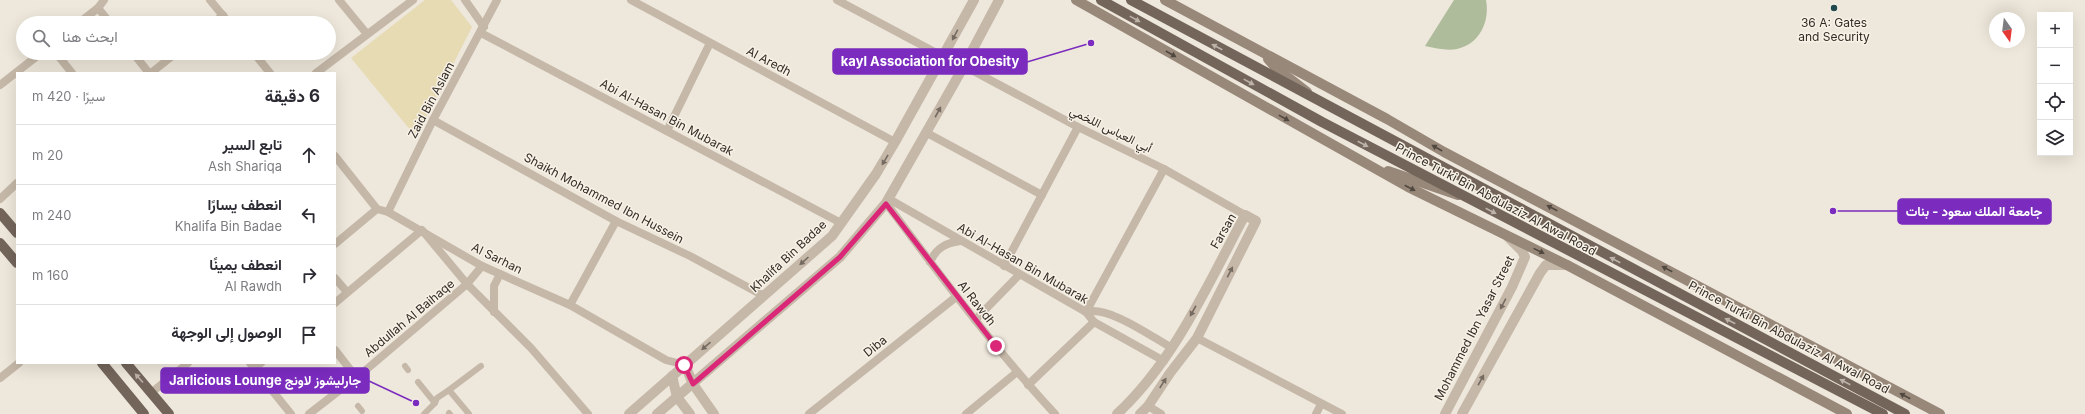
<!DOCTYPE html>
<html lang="ar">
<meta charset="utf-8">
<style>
body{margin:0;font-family:Inter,Vazirmatn,sans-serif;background:#f2f2f3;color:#2b2b33;direction:rtl}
.controls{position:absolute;right:12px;top:12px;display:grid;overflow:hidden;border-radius:0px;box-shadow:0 4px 16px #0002}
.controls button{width:36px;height:36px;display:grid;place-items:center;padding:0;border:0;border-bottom:1px solid #e1e1e2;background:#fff;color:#2b2b33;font:20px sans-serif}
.compass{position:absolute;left:1989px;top:12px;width:36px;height:36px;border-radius:50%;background:#fff;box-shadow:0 4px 16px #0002;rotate:166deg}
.stop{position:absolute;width:12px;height:12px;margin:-9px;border:3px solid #db2777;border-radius:50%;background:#fff}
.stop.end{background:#db2777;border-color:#fff;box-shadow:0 1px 4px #0008}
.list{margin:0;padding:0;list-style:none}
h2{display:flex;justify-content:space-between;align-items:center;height:52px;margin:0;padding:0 16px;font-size:17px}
h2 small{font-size:13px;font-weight:400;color:#7c7c81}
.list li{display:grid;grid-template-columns:26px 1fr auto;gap:12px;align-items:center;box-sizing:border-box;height:60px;padding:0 16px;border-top:1px solid #e1e1e2}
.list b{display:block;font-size:15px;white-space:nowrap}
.list p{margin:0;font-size:13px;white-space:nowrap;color:#7c7c81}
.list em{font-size:13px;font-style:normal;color:#7c7c81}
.icon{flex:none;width:22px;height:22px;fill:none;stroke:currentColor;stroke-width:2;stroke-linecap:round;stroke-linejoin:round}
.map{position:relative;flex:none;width:2085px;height:414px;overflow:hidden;direction:ltr}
.search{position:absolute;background:#fff;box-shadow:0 4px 16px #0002;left:16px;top:16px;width:320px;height:44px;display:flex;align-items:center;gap:10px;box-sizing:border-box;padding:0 14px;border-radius:22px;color:#7c7c81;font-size:15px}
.panel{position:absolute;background:#fff;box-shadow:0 4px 16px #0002;left:16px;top:72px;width:320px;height:292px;border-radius:0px;direction:rtl}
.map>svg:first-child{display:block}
.green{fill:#aebc9c}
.sand{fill:#e7dbb4}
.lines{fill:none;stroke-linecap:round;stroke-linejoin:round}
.pedestrian{stroke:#c5b8a8;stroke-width:6}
.minor{stroke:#c5b8a8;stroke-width:8}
.tertiary{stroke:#c5b8a8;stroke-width:10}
.secondary{stroke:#98887a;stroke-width:10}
.primary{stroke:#73655a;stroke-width:10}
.oneway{fill:#bcb2a7}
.oneway2{fill:#756b61}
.oneway3{fill:#514840}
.route{stroke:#db2777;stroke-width:5}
.poi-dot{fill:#224850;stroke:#f7f1e6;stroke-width:1.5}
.labels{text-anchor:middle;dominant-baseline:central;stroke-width:3;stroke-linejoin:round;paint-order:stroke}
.poi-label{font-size:12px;fill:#332c27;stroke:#f7f1e6}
.street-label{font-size:12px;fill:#332c27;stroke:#f7f1e6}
.leader{fill:none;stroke:#7b2cbf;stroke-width:1.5}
.callout-dot{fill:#7b2cbf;stroke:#f7f1e6;stroke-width:1.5}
.callout{fill:#7b2cbf;stroke:#7b2cbf;stroke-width:1.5}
.callout-label{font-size:13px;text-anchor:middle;font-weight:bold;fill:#fff}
</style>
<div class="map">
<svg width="2085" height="414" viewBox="0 0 2085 414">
<rect width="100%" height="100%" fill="#eee7db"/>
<path class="green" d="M1454,0H1486C1490,21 1480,44 1457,49C1447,51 1435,48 1425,46Z"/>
<polygon class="sand" points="425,0 451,0 472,27 416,137 351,58"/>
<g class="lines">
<g class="pedestrian">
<polyline points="405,366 408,370"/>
<polyline points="418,382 435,403"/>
<polyline points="449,390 481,366"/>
<polyline points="358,406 362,411"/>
<polyline points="449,413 450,414"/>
<polyline points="424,414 435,403 437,398 449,390 469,414"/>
</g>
<g class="minor">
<polyline points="210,0 229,23"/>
<polyline points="339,0 367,34"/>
<polyline points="465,0 484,27"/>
<polyline points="631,0 895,142"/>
<polyline points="837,0 944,57"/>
<polyline points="98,8 110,23"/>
<polyline points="79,23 98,8 104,0"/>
<polyline points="213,23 223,15"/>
<polyline points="481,33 841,223"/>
<polyline points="56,53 72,73"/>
<polyline points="133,53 149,73"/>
<polyline points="254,53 270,73"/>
<polyline points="964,66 1078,127 1164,169 1245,215"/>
<polyline points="151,73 176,53"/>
<polyline points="316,73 413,0"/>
<polyline points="0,85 41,53"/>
<polyline points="433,120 616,221 690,256 764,296"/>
<polyline points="667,131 710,43"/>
<polyline points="927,133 1042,195"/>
<polyline points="335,156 377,209 388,212 482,266 570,305 666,360 685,365"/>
<polyline points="0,199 17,183"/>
<polyline points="889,199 1086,312 1094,322 1164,361"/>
<path d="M886,203C940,275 994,348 1055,414"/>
<polyline points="388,212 433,120 497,0"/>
<polyline points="335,244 377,209"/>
<path d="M930,262C936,248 946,243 960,241"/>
<polyline points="1004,266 1078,127"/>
<polyline points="335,278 347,292"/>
<polyline points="335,303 422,230 467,284 531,348 588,414"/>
<polyline points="570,305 616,221"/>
<polyline points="494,312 494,286 500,274"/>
<polyline points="1086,312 1164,169"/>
<path d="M1086,312C1108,305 1152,337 1172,348"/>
<polyline points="975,320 1019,275"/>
<polyline points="1197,338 1342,414"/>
<polyline points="335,350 356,377"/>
<polyline points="250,363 291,414"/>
<polyline points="255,368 261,363"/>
<polyline points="0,378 19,363"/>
<polyline points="1028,385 1094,322"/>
<polyline points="152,392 188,363"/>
<polyline points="1148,406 1161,414"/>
<polyline points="309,414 367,369 467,284 482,266"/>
<polyline points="809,414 956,297"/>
<polyline points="966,414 1017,372"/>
<polyline points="1316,414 1321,404"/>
</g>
<g class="tertiary">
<polyline points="685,365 693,384 714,414"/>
<polyline points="672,376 677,397 690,414"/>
<polyline points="629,414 832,236 876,174 895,142 974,0"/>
<polyline points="657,414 840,257 886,203 964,66 999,0"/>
<path d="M1117,414C1175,360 1208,284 1245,215L1256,221L1197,338L1170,373L1148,406L1140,414"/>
<polyline points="1445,414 1512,287 1525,257 1522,251 1508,237"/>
<polyline points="1462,414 1540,273 1546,265 1567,265"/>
</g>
<g class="secondary">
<polyline points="1076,0 1408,187 1567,265 1847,414"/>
<polyline points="1165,0 1387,119 1444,152 1940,414"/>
<polyline points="1268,59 1276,68 1307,92"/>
<polyline points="1388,171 1458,195"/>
</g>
<g class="primary">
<polyline points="1101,0 1322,122 1883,414"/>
<polyline points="1131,0 1905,414"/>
<polyline points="0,213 17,233"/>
<polyline points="0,243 17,263"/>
<polyline points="102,363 144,414"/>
<polyline points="126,363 169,414"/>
</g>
</g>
<defs><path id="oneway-solid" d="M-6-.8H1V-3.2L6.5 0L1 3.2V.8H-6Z"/></defs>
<g class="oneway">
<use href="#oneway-solid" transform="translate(1135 19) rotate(29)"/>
<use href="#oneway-solid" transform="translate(1217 47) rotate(-152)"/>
<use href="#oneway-solid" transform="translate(1249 82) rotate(29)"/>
<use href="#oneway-solid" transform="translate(1363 144) rotate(28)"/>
<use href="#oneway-solid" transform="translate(1491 211) rotate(27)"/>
<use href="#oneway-solid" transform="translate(1615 260) rotate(-152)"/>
<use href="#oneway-solid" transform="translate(1730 321) rotate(-152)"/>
<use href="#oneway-solid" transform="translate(139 378) rotate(-132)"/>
<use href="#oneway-solid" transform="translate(1845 382) rotate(-152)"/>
</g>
<g class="oneway2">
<use href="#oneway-solid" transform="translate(955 35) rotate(118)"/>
<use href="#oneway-solid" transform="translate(938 112) rotate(-61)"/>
<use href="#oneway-solid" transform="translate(885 160) rotate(121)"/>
<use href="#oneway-solid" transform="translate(804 261) rotate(138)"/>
<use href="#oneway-solid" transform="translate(1230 272) rotate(-63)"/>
<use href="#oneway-solid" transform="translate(1503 304) rotate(118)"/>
<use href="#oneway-solid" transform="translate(1193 311) rotate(119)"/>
<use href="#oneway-solid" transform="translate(706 346) rotate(139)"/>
<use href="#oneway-solid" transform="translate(1481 380) rotate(-61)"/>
<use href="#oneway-solid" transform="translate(1163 383) rotate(-57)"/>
</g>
<g class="oneway3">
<use href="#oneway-solid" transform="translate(1171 54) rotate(30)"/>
<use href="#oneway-solid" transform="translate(1284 118) rotate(29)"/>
<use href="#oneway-solid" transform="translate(1437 148) rotate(-150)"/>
<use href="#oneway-solid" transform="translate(1410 188) rotate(27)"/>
<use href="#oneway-solid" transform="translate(1552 208) rotate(-152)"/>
<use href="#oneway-solid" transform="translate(1539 251) rotate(26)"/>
<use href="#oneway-solid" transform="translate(1667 269) rotate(-152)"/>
<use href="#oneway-solid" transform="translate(1905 396) rotate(-152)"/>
</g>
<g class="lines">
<polyline class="route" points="684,365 693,384 840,257 886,204 996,346"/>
</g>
<circle class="poi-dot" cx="1834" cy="8" r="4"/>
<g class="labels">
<g class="poi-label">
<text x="1834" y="22">36 A: Gates<tspan x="1834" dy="14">and Security</tspan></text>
</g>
<g class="street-label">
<text transform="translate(769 61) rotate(28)">Al Aredh</text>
<text transform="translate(431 100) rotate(-62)">Zaid Bin Aslam</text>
<text transform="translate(667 117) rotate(28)">Abi Al-Hasan Bin Mubarak</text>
<text transform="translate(1111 129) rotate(26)">أبي العباس اللخمي</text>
<text transform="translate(604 198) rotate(28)">Shaikh Mohammed Ibn Hussein</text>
<text transform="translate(1496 199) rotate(28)">Prince Turki Bin Abdulaziz Al Awal Road</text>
<text transform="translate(1223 231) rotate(-60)">Farsan</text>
<text transform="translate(788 256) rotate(-43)">Khalifa Bin Badae</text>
<text transform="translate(497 258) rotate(26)">Al Sarhan</text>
<text transform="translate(1023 263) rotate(30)">Abi Al-Hasan Bin Mubarak</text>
<text transform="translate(977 303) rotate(52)">Al Rawdh</text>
<text transform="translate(409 318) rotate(-40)">Abdullah Al Baihaqe</text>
<text transform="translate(1474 328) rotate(-63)">Mohammed Ibn Yasar Street</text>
<text transform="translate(1789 337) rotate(28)">Prince Turki Bin Abdulaziz Al Awal Road</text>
<text transform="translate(875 346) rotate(-39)">Diba</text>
</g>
</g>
<path class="leader" d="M1091 43L1027 62M1833 211L1898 211M416 403L369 381"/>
<g class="callout-dot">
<circle cx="1091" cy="43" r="4"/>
<circle cx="1833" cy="211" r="4"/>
<circle cx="416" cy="403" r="4"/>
</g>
<g class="callout">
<rect x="833" y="49" width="194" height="25" rx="4"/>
<rect x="1898" y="199" width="153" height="25" rx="4"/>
<rect x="161" y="368" width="208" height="25" rx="4"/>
</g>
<g class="callout-label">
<text x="930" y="66">kayl Association for Obesity</text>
<text x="1974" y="216">جامعة الملك سعود - بنات</text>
<text x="265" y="385">Jarlicious Lounge جارليشوز لاونج</text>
</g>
</svg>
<div class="controls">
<button>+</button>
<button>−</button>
<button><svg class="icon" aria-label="locate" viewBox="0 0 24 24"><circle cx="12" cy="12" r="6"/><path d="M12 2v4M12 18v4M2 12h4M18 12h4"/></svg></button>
<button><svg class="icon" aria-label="layers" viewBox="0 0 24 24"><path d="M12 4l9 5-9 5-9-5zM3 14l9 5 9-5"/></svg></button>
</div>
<svg class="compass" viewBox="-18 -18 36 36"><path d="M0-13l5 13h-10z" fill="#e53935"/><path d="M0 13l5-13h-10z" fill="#7c7c81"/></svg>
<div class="stop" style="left:684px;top:365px"></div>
<div class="stop end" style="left:996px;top:346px"></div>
<div class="search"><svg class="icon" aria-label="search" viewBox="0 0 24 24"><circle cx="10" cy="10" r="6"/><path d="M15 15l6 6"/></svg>ابحث هنا</div>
<section class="panel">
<h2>6 دقيقة<small>سيرًا · 420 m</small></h2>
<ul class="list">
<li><svg class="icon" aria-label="ahead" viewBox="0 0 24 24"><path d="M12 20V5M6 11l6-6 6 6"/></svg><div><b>تابع السير</b><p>Ash Shariqa</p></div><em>20 m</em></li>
<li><svg class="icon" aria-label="left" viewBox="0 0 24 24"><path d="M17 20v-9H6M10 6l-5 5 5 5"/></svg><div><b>انعطف يسارًا</b><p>Khalifa Bin Badae</p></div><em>240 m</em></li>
<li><svg class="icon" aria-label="right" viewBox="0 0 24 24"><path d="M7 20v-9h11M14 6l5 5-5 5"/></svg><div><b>انعطف يمينًا</b><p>Al Rawdh</p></div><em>160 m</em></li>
<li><svg class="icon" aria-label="arrive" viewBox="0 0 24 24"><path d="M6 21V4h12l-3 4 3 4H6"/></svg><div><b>الوصول إلى الوجهة</b></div></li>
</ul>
</section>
</div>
